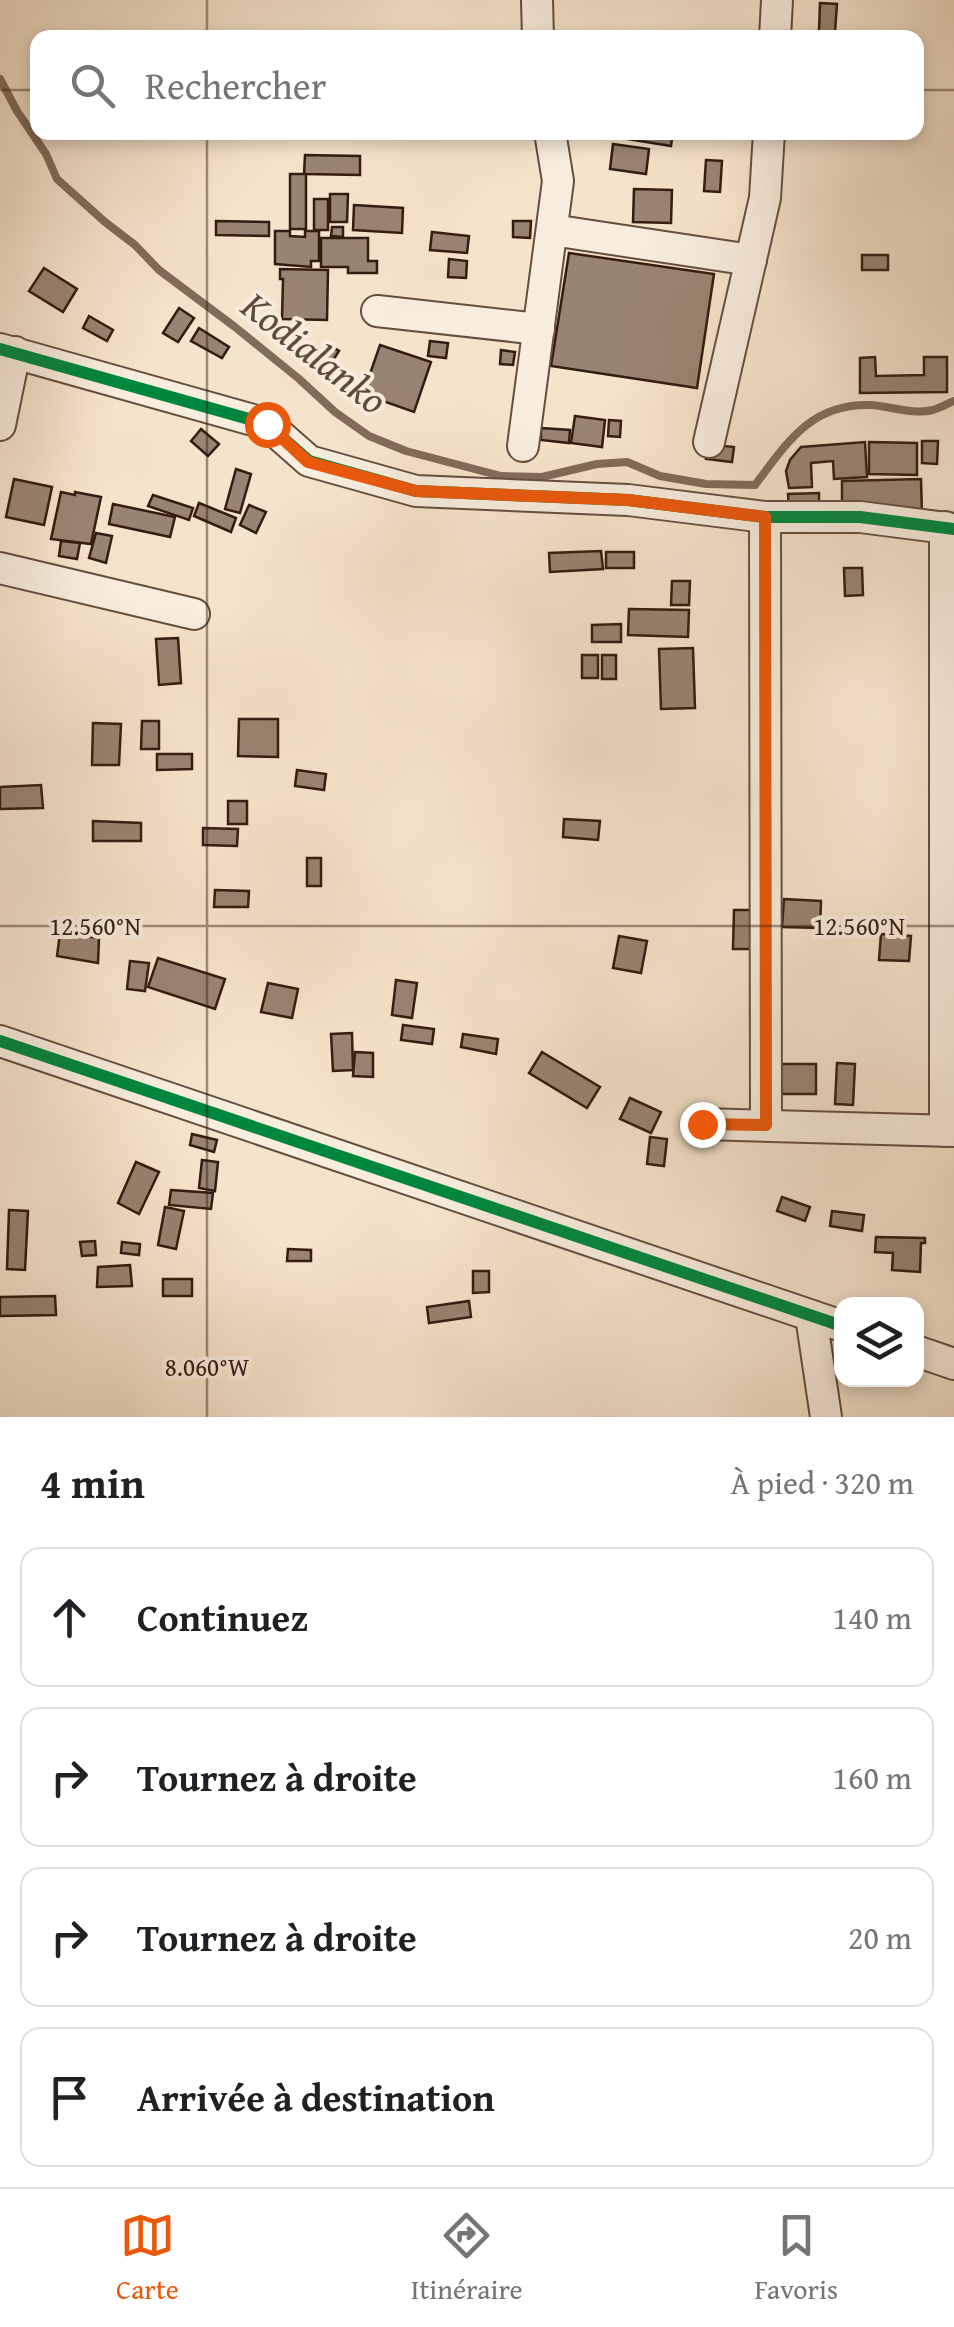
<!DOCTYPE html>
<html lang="fr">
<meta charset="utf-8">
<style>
body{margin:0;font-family:"Gentium Book Plus",serif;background:#f6f6f6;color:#202124}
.controls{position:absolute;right:30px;bottom:30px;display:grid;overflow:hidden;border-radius:20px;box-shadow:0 5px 15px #0003}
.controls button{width:90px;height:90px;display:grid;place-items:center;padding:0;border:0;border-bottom:2px solid #e0e0e0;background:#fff;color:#202124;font:50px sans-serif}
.stop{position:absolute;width:30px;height:30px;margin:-22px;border:8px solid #ea580c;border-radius:50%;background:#fff}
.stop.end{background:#ea580c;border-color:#fff;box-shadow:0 2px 10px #0008}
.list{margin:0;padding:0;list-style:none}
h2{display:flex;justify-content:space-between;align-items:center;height:130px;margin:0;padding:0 40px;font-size:42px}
h2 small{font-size:32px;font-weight:400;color:#757577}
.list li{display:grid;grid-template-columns:65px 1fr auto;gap:30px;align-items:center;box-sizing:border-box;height:140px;margin:0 20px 20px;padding:0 20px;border:2px solid #e0e0e0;border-radius:20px}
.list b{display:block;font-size:38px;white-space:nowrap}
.list em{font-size:32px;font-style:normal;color:#757577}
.icon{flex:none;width:55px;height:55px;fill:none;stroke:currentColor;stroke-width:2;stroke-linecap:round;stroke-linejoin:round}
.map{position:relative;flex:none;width:954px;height:1417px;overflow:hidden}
.search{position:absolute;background:#fff;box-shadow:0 5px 15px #0003;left:30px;right:30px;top:30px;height:110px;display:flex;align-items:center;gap:25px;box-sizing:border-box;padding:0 35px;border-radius:20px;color:#757577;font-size:38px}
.sheet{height:770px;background:#fff}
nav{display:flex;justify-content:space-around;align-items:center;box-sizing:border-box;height:140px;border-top:2px solid #e0e0e0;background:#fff;font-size:28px;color:#757577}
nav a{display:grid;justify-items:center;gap:5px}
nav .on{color:#ea580c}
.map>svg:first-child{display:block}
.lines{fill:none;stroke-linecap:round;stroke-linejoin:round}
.stream{stroke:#806c5a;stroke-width:8}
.building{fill:#988472;stroke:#331d10;stroke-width:2.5}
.minor-casing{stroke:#644f3f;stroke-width:34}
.minor{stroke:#f8edde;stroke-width:30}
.cycleway-casing{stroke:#f8edde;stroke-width:19}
.cycleway{stroke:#00873e;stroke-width:12}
.route{stroke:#ea580c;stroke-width:12}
.ticks{fill:none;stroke:#331d10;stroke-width:2.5;stroke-opacity:0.45}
.labels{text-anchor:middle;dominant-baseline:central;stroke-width:8;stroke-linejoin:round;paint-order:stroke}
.water-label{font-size:40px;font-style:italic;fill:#604b3b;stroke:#f8edde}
.ticks-label{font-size:25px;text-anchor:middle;fill:#331d10;stroke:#f8edde;stroke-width:8;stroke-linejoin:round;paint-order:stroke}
</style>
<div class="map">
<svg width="954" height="1417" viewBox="0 0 954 1417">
<rect width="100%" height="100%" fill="#f5e4cc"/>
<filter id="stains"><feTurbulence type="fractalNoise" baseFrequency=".002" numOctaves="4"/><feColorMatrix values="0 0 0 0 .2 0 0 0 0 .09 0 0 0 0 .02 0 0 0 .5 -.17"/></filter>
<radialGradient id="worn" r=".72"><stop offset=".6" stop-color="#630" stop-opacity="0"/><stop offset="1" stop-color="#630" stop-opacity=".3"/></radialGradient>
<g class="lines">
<path class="stream" d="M0,79L17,111L46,154L57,179L105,222L135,245L159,270L235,327L298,378L335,412L369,436L406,451L501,476L542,477L597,464L627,462L660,476L706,484L755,485C787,443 811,403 870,405C891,406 912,415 933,410C940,408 947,404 954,401"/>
</g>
<g class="building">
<polygon points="820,3 837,4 835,32 819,31"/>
<polygon points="604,132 673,132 671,146 603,135"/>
<polygon points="613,144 649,149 646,174 610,169"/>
<polygon points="305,155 360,156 360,175 304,174"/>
<polygon points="706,160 722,161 720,192 704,191"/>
<rect x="290" y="174" width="16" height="55"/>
<polygon points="634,189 672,190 671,223 633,222"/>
<polygon points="330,194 348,194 347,222 330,222"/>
<rect x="314" y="199" width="14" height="31"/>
<polygon points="354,205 403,208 402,233 353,230"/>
<polygon points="216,221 269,222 269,236 216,235"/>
<polygon points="513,221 531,221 530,238 513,237"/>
<polygon points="332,227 343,227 343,237 331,236"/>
<polygon points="275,231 290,231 290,236 305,237 305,231 319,231 319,261 311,261 311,267 275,264"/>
<polygon points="432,232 469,236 467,253 430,250"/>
<polygon points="321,238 368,238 368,261 377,261 377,273 348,273 348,267 321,267"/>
<polygon points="569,253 714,274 697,388 551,366"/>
<rect x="862" y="255" width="26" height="15"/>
<polygon points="449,259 467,261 466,278 448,277"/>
<polygon points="44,268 77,289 63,312 29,291"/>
<polygon points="280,269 328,270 327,320 282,319 283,279 280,279"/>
<polygon points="179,308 194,318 178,342 163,333"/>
<polygon points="89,316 113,330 107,341 83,328"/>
<polygon points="199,328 229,347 222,358 191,341"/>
<polygon points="430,341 448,343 446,358 428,356"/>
<polygon points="326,343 339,351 332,362 319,354"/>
<polygon points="380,345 431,362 414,412 363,394"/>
<polygon points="501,350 515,352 513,365 500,364"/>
<polygon points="875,357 876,376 924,375 924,357 947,357 947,392 860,393 860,358"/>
<polygon points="575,416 605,420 602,447 571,443"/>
<polygon points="609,420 621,421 620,437 608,436"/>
<polygon points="541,428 570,430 569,443 541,440"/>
<polygon points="201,429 219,444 208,456 191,441"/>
<polygon points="922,441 938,441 937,464 922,463"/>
<polygon points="865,442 867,477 834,479 833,461 811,463 812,487 789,488 786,471 790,460 801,447"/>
<polygon points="869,442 917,443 917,475 869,474"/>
<polygon points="707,444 734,447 732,462 706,459"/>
<polygon points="236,469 251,474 240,513 225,509"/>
<polygon points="14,479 52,487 44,525 6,517"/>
<polygon points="921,479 922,514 842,515 842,481"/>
<polygon points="61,492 75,495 75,492 101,497 91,544 51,539"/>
<polygon points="819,493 819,511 789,512 788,494"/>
<polygon points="153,495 193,508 189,520 148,506"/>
<polygon points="199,503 236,518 231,532 194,516"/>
<polygon points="113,504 175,517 170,537 109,524"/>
<polygon points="249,505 266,512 256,533 240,525"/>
<polygon points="96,533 112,536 106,563 89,558"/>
<polygon points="61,541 80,543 77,559 59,556"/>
<polygon points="601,551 603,569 550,572 549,553"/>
<rect x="606" y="552" width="28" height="16"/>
<polygon points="844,568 862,568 863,595 845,596"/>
<polygon points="672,581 690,581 689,605 671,605"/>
<polygon points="629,609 689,610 688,637 628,635"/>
<polygon points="621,624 621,642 592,642 592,625"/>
<polygon points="178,638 181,683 159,685 156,639"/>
<polygon points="693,648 695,708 661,709 659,649"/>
<rect x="582" y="655" width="16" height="23"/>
<rect x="602" y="655" width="14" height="24"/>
<polygon points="239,719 278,719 278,757 238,756"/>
<polygon points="142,721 159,721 159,749 141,749"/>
<polygon points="93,723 121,724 119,765 92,765"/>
<polygon points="157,754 192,754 192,769 157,770"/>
<polygon points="297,770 326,774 324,790 295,786"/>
<polygon points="41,785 43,808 0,809 0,787"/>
<rect x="228" y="801" width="19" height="23"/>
<polygon points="564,819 600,821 598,840 563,837"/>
<polygon points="93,821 141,823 141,841 93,841"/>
<polygon points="203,828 238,829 237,846 203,845"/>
<rect x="307" y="858" width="14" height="28"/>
<polygon points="215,890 249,891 248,907 214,907"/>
<polygon points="784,899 821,901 820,928 782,927"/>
<polygon points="734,910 761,910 760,949 733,949"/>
<polygon points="60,933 99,938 98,963 57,956"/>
<polygon points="881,934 911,936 909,961 879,960"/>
<polygon points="619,936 647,941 641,973 613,968"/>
<polygon points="158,958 225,979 215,1009 148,987"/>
<polygon points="130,961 149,963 145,991 127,989"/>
<polygon points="396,980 417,983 412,1018 392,1015"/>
<polygon points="268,983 298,989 292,1018 261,1012"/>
<polygon points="403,1025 434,1029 432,1044 401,1040"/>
<polygon points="352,1033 353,1070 333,1071 331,1034"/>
<polygon points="463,1034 498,1039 496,1054 461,1047"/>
<polygon points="355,1052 373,1053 373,1077 353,1076"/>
<polygon points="542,1052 600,1087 587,1108 529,1073"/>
<polygon points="837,1063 855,1064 853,1105 835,1104"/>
<polygon points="781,1064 816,1064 816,1094 782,1094"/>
<polygon points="630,1098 661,1112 651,1133 620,1119"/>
<polygon points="192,1134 217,1140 214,1152 190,1145"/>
<polygon points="650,1137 667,1139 664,1166 647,1164"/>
<polygon points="202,1160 218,1162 215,1191 199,1188"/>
<polygon points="136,1162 159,1172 139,1214 118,1203"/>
<polygon points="171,1190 213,1193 211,1209 169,1205"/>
<polygon points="782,1197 810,1207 805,1221 777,1211"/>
<polygon points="165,1207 184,1211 176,1249 158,1245"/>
<polygon points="9,1210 28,1211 25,1270 7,1269"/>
<polygon points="832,1211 864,1215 862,1231 830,1226"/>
<polygon points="876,1237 925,1238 925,1243 921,1243 920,1272 892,1270 893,1253 875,1252"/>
<polygon points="95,1241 96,1255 82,1256 80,1242"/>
<polygon points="122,1242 140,1244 139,1255 121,1253"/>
<polygon points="288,1249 311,1250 311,1261 287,1261"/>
<polygon points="130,1265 132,1286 97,1287 98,1267"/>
<polygon points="473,1271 489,1271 489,1292 473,1293"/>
<rect x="163" y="1279" width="29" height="17"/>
<polygon points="55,1296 56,1315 0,1316 0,1297"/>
<polygon points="469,1301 471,1317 429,1323 427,1307"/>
</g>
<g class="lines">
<g class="minor-casing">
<g id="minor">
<polyline points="537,0 538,38"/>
<polyline points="775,38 777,0"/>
<polyline points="552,230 751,260"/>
<polyline points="377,311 539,329"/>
<polyline points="0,349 267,424 309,461 416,491 628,500 765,517 860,517 954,529"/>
<polyline points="0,425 15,352"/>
<polyline points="709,442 765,198 769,132"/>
<polyline points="523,446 558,181 550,132"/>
<polyline points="765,517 766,1125"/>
<polyline points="0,568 194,614"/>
<polyline points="0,1041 842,1326"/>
<polyline points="702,1124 954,1131"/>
<polyline points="945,1131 945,527"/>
<polyline points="811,1316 826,1417"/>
<polyline points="916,1351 954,1364"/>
</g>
</g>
<use href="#minor" class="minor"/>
<g class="cycleway-casing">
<g id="cycleway">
<polyline points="0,349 267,424 309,461 416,491 628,500 765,517 860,517 954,529"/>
<polyline points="0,1041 842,1326"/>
</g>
</g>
<use href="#cycleway" class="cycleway"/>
</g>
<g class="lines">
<polyline class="route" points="267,424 308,462 416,491 628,500 765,517 766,1125 702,1124"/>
</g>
<path class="ticks" d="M207,0V38M0,90H38M916,90H954M207,132V1417M0,926H954"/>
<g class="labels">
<g class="water-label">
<text transform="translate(315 352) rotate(38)">Kodialanko</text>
</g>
</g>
<g class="ticks-label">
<text x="95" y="935">12.560°N</text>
<text x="859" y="935">12.560°N</text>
<text x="207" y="1376">8.060°W</text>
</g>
<rect width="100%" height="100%" filter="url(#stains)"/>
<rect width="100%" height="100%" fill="url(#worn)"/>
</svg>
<div class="controls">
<button><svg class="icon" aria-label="layers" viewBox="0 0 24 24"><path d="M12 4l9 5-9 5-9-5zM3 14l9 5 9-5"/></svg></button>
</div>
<div class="stop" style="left:267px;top:424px"></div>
<div class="stop end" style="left:702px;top:1124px"></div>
<div class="search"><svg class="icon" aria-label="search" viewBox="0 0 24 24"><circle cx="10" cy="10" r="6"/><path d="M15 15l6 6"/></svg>Rechercher</div>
</div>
<section class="sheet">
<h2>4 min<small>À pied · 320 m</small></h2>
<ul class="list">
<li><svg class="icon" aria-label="ahead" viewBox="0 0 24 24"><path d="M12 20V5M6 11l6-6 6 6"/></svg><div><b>Continuez</b></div><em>140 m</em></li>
<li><svg class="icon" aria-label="right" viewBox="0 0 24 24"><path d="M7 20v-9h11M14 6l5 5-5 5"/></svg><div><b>Tournez à droite</b></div><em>160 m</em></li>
<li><svg class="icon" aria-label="right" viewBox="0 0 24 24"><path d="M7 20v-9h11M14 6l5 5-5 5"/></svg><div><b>Tournez à droite</b></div><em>20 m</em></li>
<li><svg class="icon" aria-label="arrive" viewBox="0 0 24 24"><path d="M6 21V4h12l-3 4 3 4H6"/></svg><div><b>Arrivée à destination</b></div></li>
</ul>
</section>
<nav>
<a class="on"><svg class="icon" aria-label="map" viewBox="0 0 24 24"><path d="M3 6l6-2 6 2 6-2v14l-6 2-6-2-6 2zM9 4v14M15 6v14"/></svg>Carte</a>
<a><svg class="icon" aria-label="directions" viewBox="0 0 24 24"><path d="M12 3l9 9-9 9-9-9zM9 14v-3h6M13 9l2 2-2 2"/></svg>Itinéraire</a>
<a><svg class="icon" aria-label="saved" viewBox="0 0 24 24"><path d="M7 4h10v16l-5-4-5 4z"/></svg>Favoris</a>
</nav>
